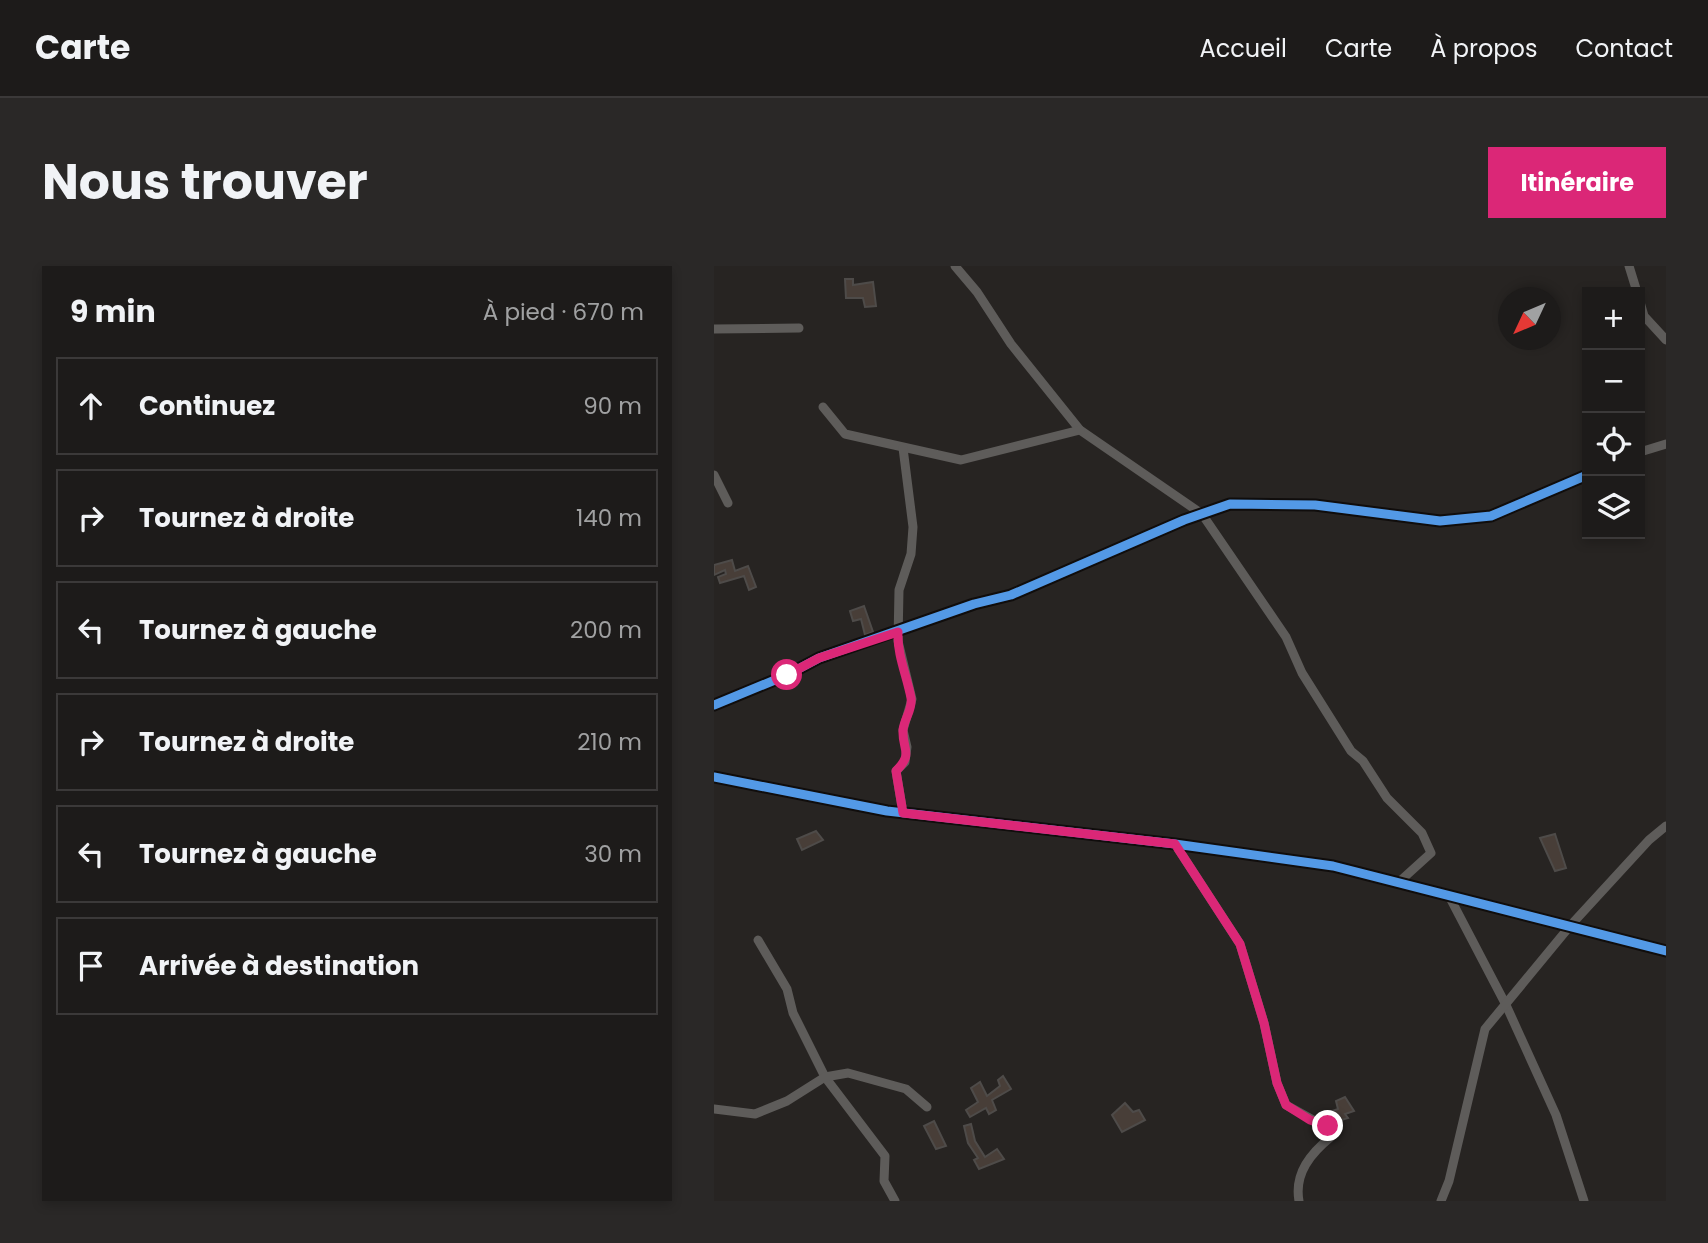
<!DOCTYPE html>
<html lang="fr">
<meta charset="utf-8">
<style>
body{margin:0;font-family:Poppins,sans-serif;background:#2a2827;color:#f1f3f6}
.controls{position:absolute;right:21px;top:21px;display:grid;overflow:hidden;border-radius:0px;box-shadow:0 4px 10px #0003}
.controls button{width:63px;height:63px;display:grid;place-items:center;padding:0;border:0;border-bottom:2px solid #3b3939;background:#1d1b1a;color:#f1f3f6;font:35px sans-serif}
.compass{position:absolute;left:784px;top:21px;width:63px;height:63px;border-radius:50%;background:#1d1b1a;box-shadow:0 4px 10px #0003;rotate:226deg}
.stop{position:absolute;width:21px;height:21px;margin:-16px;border:5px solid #db2777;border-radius:50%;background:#fff}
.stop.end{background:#db2777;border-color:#fff;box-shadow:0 2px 7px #0008}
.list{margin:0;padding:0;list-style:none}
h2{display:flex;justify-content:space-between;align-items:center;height:91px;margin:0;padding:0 28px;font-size:30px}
h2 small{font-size:23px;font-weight:400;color:#a0a1a2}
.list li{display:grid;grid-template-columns:46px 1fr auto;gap:21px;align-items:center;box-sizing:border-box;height:98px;margin:0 14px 14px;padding:0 14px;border:2px solid #3b3939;border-radius:0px}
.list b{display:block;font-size:26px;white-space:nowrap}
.list em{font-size:23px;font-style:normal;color:#a0a1a2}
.icon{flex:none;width:38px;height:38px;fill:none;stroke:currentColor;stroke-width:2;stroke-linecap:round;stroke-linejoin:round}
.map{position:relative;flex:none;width:952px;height:935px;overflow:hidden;border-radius:0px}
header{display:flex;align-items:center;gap:42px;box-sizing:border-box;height:98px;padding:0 35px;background:#1d1b1a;border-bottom:2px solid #3b3939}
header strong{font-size:33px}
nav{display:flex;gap:38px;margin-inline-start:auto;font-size:24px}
.intro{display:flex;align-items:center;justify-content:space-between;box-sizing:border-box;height:168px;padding:0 42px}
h1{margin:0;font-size:49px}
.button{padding:18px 32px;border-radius:0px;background:#db2777;color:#fff;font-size:24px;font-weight:700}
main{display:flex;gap:42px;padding:0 42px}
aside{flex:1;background:#1d1b1a;border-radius:0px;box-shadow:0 4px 10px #0003}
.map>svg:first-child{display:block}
.building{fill:#483e38;stroke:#4e4b49;stroke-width:2}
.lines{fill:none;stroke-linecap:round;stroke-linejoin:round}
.minor{stroke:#5e5c5a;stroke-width:9}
.cycleway-casing{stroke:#100d0c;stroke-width:13}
.cycleway{stroke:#5399e6;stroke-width:9}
.route{stroke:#db2777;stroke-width:9}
</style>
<header>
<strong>Carte</strong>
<nav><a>Accueil</a><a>Carte</a><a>À propos</a><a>Contact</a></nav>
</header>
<div class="intro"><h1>Nous trouver</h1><a class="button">Itinéraire</a></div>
<main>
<aside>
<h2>9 min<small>À pied · 670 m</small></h2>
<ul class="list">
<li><svg class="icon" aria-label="ahead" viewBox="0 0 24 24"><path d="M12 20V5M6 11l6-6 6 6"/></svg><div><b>Continuez</b></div><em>90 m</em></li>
<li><svg class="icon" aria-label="right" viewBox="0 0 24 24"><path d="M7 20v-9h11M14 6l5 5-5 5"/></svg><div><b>Tournez à droite</b></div><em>140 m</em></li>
<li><svg class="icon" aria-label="left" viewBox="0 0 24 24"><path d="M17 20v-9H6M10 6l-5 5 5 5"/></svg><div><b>Tournez à gauche</b></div><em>200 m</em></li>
<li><svg class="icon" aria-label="right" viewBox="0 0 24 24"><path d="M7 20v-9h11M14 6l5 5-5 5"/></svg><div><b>Tournez à droite</b></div><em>210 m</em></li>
<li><svg class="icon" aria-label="left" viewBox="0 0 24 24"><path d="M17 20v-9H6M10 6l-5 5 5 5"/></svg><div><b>Tournez à gauche</b></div><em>30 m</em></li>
<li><svg class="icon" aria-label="arrive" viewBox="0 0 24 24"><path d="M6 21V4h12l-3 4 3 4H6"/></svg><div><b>Arrivée à destination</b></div></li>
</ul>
</aside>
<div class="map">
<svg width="952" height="935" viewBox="0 0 952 935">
<rect width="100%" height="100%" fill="#272422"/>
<g class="building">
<polygon points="131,13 139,13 139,19 159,16 162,40 151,41 149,32 132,32"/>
<polygon points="18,294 21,305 34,300 42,321 35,324 30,310 6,317 4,311 12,308 11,304 0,309 0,299"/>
<polygon points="150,340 159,366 151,369 147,353 139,355 136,345"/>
<polygon points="102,565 109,574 88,584 83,573"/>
<polygon points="841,568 852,602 841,605 826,572"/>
<polygon points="289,810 297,823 278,834 282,844 275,848 272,842 256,851 252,844 264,836 257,822 266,816 273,830 286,820 284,814"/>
<polygon points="631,831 640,845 631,848 634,852 624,855 618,845 624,843 622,835"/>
<polygon points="411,837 419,846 425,844 431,854 408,866 398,849"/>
<polygon points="220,855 232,880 222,883 210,860"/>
<polygon points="257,858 261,875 271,891 283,883 290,893 265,903 260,894 264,892 254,877 250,860"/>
</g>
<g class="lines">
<g class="minor">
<polyline points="241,0 263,26 297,78 366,164 488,248 572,371 588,407 637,485 649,495 673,532 708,567 717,587 685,616"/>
<polyline points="915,0 923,26"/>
<polyline points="926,36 930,50 952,74"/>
<polyline points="0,63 85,62"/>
<polyline points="109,141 131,168 247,194 366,164"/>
<polyline points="926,186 952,178"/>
<polyline points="0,209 14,237"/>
<polyline points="0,439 73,409 105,392 260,338 297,329 470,254 516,238 601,239 726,255 777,250 873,209"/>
<polyline points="0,511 173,545 461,578 619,600 952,685"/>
<polyline points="189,547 182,505 191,496 193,481 189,464 198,433 184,375 185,324 197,288 199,261 189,182"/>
<path d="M461,578L526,678L550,757L563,817L572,839L617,864L618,870C597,887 580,907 585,935"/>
<polyline points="734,628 792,739 842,849 870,935"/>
<polyline points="44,674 73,723 79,747 111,811 171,890 170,915 181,935"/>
<polyline points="0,843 41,848 73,835 111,811 134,807 192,823 213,841"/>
<polyline points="727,935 735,915 771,763 856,660 935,574 952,560"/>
</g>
<g class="cycleway-casing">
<g id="cycleway">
<polyline points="0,439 73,409 105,392 260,338 297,329 470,254 516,238 601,239 726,255 777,250 873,209"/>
<polyline points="0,511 173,545 461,578 619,600 952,685"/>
</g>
</g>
<use href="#cycleway" class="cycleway"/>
</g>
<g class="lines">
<path class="route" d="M73,409L105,392L184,366C183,389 193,410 197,432C199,443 190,453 189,464C188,484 200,487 182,505L189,547L461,578L526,678L550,757L563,817L572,839L596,854L614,860"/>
</g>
</svg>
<div class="controls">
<button>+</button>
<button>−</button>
<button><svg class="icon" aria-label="locate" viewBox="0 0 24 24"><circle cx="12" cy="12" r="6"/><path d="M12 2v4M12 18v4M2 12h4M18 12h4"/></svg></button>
<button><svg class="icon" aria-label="layers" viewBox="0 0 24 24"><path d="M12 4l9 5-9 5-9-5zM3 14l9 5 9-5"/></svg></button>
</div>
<svg class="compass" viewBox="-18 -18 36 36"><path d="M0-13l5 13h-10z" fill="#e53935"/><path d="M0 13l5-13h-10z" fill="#a0a1a2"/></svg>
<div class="stop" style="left:73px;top:409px"></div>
<div class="stop end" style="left:614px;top:860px"></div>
</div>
</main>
